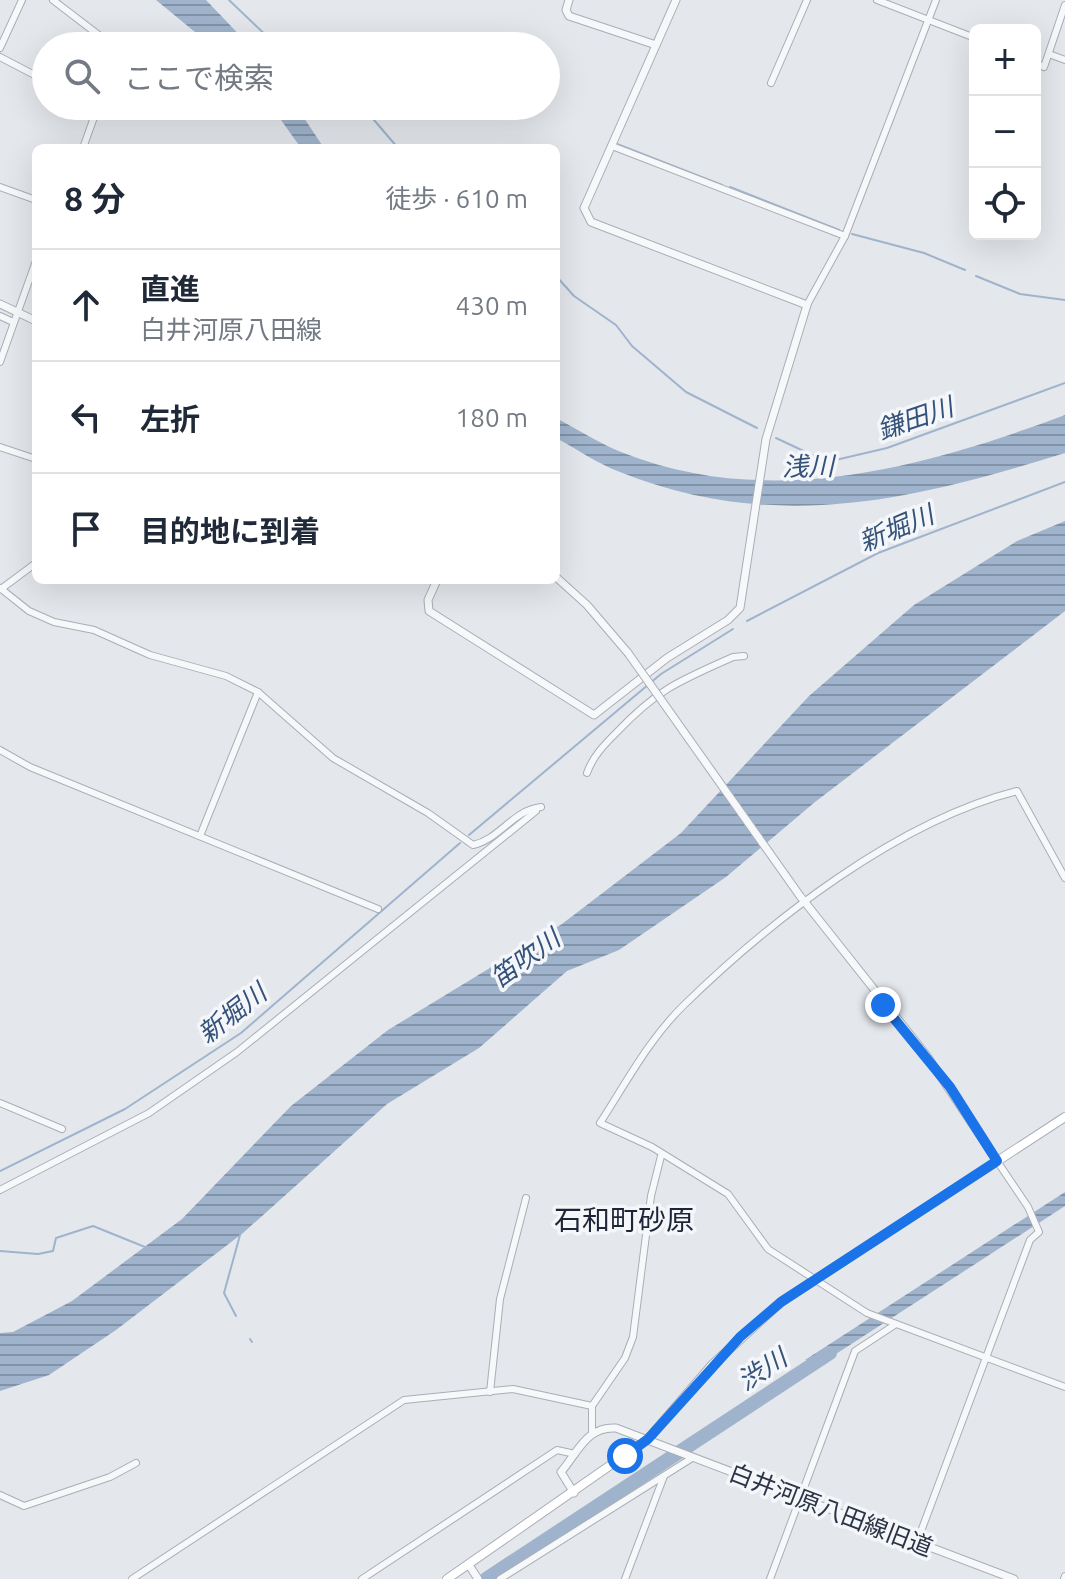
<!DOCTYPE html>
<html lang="ja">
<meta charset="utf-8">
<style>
body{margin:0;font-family:Ubuntu,"Noto Sans JP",sans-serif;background:#f2f2f3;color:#1f2937}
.controls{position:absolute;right:24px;top:24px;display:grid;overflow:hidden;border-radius:12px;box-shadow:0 8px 32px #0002}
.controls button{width:72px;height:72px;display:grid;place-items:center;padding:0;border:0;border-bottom:2px solid #e0e1e3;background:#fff;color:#1f2937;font:40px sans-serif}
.stop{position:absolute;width:24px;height:24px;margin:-18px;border:6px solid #1a73e8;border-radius:50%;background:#fff}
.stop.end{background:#1a73e8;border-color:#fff;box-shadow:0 2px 8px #0008}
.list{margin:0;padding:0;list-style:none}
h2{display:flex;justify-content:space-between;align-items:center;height:104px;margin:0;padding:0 32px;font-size:34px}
h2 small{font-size:26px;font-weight:400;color:#747a83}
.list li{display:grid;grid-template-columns:52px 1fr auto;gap:24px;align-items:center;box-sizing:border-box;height:112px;padding:0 32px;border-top:2px solid #e0e1e3}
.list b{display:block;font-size:30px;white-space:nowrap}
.list p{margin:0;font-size:26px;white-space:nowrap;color:#747a83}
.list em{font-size:26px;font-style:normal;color:#747a83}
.icon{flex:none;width:44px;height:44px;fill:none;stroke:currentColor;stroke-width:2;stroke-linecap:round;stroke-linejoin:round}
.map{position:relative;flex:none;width:1065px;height:1579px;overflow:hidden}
.search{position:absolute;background:#fff;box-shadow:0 8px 32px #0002;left:32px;top:32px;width:528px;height:88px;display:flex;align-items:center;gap:20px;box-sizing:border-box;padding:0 28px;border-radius:44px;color:#747a83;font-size:30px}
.panel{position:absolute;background:#fff;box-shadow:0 8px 32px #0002;left:32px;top:144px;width:528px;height:440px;border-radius:12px}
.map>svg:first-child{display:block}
.water{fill:url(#water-rules)}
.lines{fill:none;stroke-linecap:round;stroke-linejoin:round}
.stream{stroke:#9fb4cc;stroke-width:2}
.river{stroke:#9fb4cc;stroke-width:14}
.minor-casing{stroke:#a9aeb7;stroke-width:8}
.tertiary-casing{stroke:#a9aeb7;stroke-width:9}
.secondary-casing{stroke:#a9aeb7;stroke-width:10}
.minor{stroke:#f7f8fa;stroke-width:6}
.tertiary{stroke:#f7f8fa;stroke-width:7}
.secondary{stroke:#fff;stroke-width:8}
.tertiary-bridge-casing{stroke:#a9aeb7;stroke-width:9;stroke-linecap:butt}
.tertiary-bridge{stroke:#f7f8fa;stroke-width:7}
.route{stroke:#1a73e8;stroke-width:10}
.labels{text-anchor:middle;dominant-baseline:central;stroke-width:7;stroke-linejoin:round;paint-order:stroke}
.street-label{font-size:24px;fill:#2b3445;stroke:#f4f6f9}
.water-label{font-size:26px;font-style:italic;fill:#34527a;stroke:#f4f6f9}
.quarter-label{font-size:28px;fill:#1d2536;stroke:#f4f6f9}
</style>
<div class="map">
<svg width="1065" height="1579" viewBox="0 0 1065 1579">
<defs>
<pattern id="water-rules" width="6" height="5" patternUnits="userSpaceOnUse" patternTransform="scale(2)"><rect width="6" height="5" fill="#9fb4cc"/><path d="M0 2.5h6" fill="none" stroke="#8293a7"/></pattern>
</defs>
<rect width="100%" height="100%" fill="#e4e7ec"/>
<g class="water">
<polygon points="156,0 206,0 250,46 212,46"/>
<polygon points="271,106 296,106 324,148 301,148"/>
<path d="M1065,415V453C913,500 775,534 620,472C598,464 577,449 556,438V418C577,429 599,443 621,452C768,511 923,468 1065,415Z"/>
<polygon points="1065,521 1065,611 815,802 726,877 619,950 567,971 479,1048 387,1104 243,1233 116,1330 49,1375 0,1391 0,1333 13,1332 72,1301 182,1219 291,1106 388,1030 562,924 681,833 809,696 914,605 1017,541"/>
<polygon points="1065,1192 1065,1206 822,1363 805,1360"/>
</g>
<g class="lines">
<g class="stream">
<polyline points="229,0 277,46"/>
<polyline points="362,106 398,148"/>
<polyline points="617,144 722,185"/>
<polyline points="730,187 839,230"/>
<polyline points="852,234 924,253 965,270"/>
<polyline points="556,276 574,296 616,325 632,346 686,392 757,428"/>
<polyline points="976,276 1020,294 1065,300"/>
<polyline points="776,438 827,462 887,448 1065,383"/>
<polyline points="747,621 878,553 1065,482"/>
<polyline points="469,835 661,674 733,629"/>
<polyline points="0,1171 125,1109 241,1033 460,843"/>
<polyline points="0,1251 38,1254 53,1251 56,1238 93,1226 145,1247"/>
<polyline points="236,1316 224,1293 240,1235"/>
<polyline points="250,1339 252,1342"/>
</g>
<polyline class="river" points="486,1579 830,1353"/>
<g class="minor-casing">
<g id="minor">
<polyline points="53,0 113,46"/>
<polyline points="877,0 975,38"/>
<polyline points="0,48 22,0"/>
<polyline points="1049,54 1065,60"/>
<polyline points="0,57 46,81"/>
<polyline points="1035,63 1044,67 1065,5"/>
<polyline points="771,83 807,0"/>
<polyline points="612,146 845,236"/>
<polyline points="83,148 98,106"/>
<polyline points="0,187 36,200"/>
<polyline points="807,305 845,236 936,0"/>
<polyline points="0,316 13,322"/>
<polyline points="0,362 36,261"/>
<polyline points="0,447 36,459"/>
<path d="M0,588L29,611L54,622L94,630L150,655L226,676L258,692L333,758L428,813L473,845C500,839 513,810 541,807"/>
<polyline points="1,589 36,563"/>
<polyline points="0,750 30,767 378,909"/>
<path d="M587,773C593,756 604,745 617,732C658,689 679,681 733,657L744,656"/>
<polyline points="200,836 258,692"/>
<path d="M1065,878L1017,791C898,821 771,920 684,1005C649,1039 626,1083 600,1123L652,1147L728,1194L768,1249L867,1313L1065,1387"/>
<polyline points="0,1103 62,1129"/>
<polyline points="0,1190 149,1113 237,1052 536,811"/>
<polyline points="490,1392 500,1299 526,1198"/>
<polyline points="592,1432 592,1406 625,1358 633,1337 651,1196 661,1156"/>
<polyline points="0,1495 24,1506 110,1477 136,1463"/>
<polyline points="917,1542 1030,1240 1039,1232 1028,1207 997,1161"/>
<polyline points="132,1579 404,1400 513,1389 592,1406"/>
<polyline points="362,1579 557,1450 575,1454"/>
<polyline points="500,1579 692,1458"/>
<polyline points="625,1579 664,1476"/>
<polyline points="770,1579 855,1351 896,1324"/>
<polyline points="1064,1579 1065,1576"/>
</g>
</g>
<g class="tertiary-casing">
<g id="tertiary">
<polyline points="569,0 566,10 569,16 656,45"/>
<polyline points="0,304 36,321"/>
<polyline points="556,577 587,605 628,653"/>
<polyline points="437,580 428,600 429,611 594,715 667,658 728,620 740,608 766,439 807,305 591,222 584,208 676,0"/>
<polyline points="800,896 927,1056 997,1161"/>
<path d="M574,1493L561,1472C578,1452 587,1426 616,1428L1014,1579"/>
<polyline points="469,1565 478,1579"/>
</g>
</g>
<g class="secondary-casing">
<polyline id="secondary" points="447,1579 648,1439 712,1365 781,1302 1065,1117"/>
</g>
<use href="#minor" class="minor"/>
<use href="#tertiary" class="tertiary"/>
<use href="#secondary" class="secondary"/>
<g class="tertiary-bridge-casing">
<polyline id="tertiary-bridge" points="628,653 800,896"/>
</g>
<use href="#tertiary-bridge" class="tertiary-bridge"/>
</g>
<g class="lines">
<polyline class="route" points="625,1456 648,1439 740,1337 781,1302 997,1161 950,1087 883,1005"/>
</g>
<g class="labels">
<g class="street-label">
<text transform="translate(831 1510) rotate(21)">白井河原八田線旧道</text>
</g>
<g class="water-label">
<text transform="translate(915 418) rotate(-19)">鎌田川</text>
<text transform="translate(808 466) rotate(-1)">浅川</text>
<text transform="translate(896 528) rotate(-23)">新堀川</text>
<text transform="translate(525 958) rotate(-36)">笛吹川</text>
<text transform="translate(232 1013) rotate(-38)">新堀川</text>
<text transform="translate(762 1369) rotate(-33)">渋川</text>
</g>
<g class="quarter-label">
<text x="624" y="1219">石和町砂原</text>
</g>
</g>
</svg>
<div class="controls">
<button>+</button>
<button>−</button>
<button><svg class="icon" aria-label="locate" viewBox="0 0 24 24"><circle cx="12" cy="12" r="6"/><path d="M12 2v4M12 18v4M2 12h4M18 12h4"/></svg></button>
</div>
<div class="stop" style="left:625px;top:1456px"></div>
<div class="stop end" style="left:883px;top:1005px"></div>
<div class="search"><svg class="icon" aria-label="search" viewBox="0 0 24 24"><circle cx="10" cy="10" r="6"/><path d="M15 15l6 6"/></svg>ここで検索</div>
<section class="panel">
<h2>8 分<small>徒歩 · 610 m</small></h2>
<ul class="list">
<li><svg class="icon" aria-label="ahead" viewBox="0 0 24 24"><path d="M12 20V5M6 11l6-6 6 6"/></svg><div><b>直進</b><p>白井河原八田線</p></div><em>430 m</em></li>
<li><svg class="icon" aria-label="left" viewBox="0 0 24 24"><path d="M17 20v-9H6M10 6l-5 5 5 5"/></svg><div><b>左折</b></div><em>180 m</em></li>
<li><svg class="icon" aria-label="arrive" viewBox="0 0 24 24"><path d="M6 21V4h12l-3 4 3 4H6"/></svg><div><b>目的地に到着</b></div></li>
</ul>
</section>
</div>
